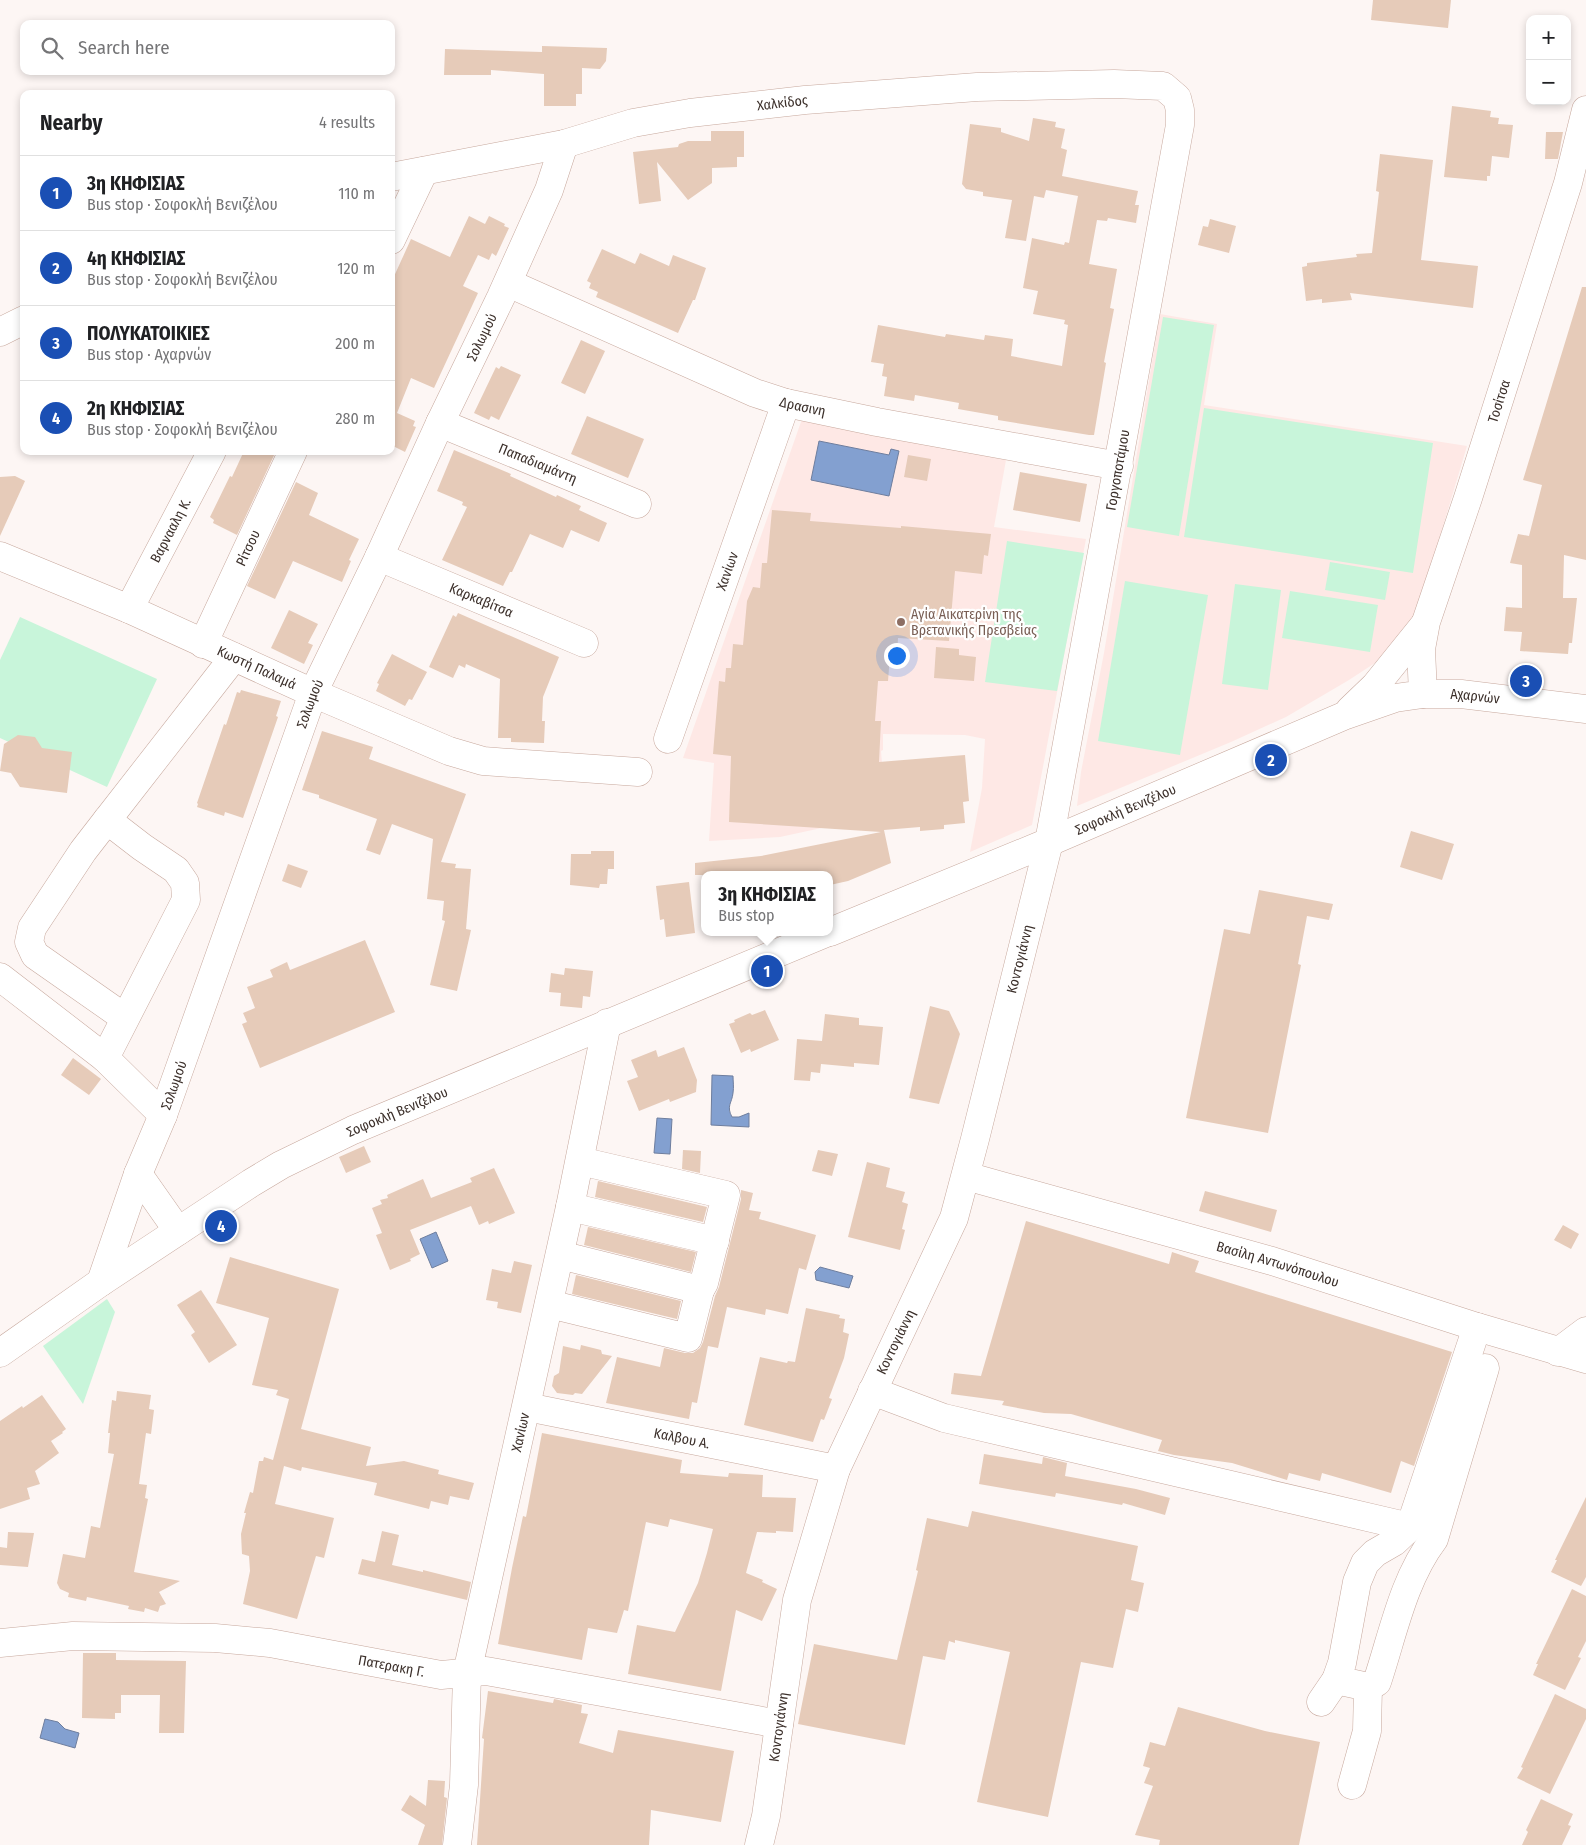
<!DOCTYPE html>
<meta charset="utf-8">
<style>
body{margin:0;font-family:"Fira Sans Condensed",sans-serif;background:#f2f2f2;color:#202124}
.controls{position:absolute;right:15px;top:15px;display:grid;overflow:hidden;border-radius:10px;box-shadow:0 2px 8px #0003}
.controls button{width:45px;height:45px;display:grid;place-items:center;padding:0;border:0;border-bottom:1px solid #e0e0e0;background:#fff;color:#202124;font:25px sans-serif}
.you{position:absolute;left:896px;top:655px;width:18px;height:18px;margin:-12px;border:4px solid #fff;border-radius:50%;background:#1a73e8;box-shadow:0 0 0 8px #1a73e833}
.badge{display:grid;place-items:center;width:32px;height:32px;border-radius:50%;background:#1a73e8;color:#fff;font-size:16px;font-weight:700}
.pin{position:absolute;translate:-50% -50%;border:2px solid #fff;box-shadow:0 1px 5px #0006}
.popup{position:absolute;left:701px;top:871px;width:132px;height:65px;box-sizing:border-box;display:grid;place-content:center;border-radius:10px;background:#fff;filter:drop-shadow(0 1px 4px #0005);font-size:16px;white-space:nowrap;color:#757577}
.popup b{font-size:19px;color:#202124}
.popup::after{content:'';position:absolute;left:50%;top:100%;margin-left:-10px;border:10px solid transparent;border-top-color:#fff}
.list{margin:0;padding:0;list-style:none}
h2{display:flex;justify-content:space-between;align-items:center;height:65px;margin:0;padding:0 20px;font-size:21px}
h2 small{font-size:16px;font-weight:400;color:#757577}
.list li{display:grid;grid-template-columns:32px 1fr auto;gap:15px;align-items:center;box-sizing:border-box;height:75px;padding:0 20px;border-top:1px solid #e0e0e0}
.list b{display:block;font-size:19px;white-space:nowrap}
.list p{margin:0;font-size:16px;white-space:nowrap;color:#757577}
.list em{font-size:16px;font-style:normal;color:#757577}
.icon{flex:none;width:28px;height:28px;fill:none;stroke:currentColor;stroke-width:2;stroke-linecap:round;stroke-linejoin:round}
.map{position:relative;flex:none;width:1586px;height:1845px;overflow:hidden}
.search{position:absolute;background:#fff;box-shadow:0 2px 8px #0003;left:20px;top:20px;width:375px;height:55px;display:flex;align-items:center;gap:12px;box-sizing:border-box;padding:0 18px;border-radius:10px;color:#757577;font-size:19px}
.panel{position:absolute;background:#fff;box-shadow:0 2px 8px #0003;left:20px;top:90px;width:375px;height:365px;border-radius:10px}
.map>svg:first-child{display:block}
.education{fill:#fee8e5}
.green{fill:#c8f5da}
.water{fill:#83a0d0;stroke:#6e7e9e}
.building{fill:#e6cbb9}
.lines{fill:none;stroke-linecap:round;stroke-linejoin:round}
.minor-casing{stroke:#c7a89d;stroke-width:29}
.major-casing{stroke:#c7a89d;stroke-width:29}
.minor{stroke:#fff;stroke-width:28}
.major{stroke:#fff;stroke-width:28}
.education-dot{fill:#8d6e63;stroke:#fff;stroke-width:2}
.labels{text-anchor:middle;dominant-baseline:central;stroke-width:4.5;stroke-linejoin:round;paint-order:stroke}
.street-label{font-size:14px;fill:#3c302b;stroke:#fff}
.education-label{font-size:14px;fill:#785e54;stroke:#fff;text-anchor:start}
</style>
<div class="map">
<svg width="1586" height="1845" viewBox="0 0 1586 1845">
<rect width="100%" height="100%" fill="#fdf6f4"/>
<g class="education">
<polygon points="1160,314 1217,324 1204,405 1467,446 1429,573 1413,616 1398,641 1378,661 1349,680 1286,717 1231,742 1077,806 1081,772 1104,653"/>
<polygon points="802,419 1006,460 994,527 1086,539 1032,825 970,852 982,788 985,739 965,735 883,734 883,750 881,751 886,814 780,837 709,841 714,763 683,758"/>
</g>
<g class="green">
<polygon points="1163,317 1214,325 1179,536 1127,527"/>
<polygon points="1204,408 1433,443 1413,573 1184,537"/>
<polygon points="1007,541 1084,553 1057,691 985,682"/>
<polygon points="1330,562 1390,572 1385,600 1325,590"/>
<polygon points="1125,581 1208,595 1180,755 1098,741"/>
<polygon points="1235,584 1281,590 1268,690 1222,684"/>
<polygon points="1290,591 1378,605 1370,652 1282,638"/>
<polygon points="20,617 157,679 107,787 0,738 0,660"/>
<polygon points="107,1299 115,1312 83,1404 43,1346"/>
</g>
<g class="water">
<polygon points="819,441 889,455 891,449 899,451 889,496 811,480"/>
<path d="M712,1075L733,1076C733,1081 734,1087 733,1093C732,1103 726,1106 732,1117H739L749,1113V1127L711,1125Z"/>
<polygon points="657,1118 672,1119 670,1154 654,1153"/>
<polygon points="436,1232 448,1261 432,1268 420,1239"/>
<polygon points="820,1267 853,1276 849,1288 816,1280 815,1272"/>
<polygon points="45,1719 58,1722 65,1729 79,1733 75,1748 40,1738"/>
</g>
<g class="building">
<polygon points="1373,0 1451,0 1448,28 1371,20"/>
<polygon points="542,46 607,48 606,61 600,69 582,68 582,94 576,94 576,106 544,106 544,74 491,70 491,75 444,75 445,49 542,52"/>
<polygon points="1452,106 1491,111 1490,117 1499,118 1498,124 1513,125 1509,158 1492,156 1490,176 1487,176 1487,181 1444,177"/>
<polygon points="1033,118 1056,122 1055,127 1065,129 1061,148 1067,150 1062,176 1138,191 1135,205 1139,205 1136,223 1108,218 1107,221 1097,220 1089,264 1117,269 1110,308 1114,309 1104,362 1106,363 1094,435 1089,435 998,420 998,416 958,409 959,403 915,395 914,401 884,396 887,377 882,376 884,364 871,362 878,325 945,337 946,334 984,340 985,335 1013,339 1011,356 1062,366 1068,325 1064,324 1065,320 1033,314 1038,291 1023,288 1032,238 1064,245 1065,242 1069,243 1078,196 1046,190 1044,198 1034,196 1026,241 1005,238 1012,200 983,196 983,192 966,189 962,184 970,124 1001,128 1001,132 1029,141"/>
<polygon points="711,131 744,131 744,157 737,157 737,167 712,168 712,183 688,200 657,162 661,201 639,204 633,152 678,147 679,144 688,141 711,141"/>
<polygon points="1546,132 1563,132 1558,159 1545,159"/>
<polygon points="1380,154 1433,160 1421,260 1478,266 1473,308 1350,293 1352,300 1322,303 1322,299 1306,301 1302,267 1307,266 1307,263 1357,257 1356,254 1372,253 1379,192 1376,191"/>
<polygon points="469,216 485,224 489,216 505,224 504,226 509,228 496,256 492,253 489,260 478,255 463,286 478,293 434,388 411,378 397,413 415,421 413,426 416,427 405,452 391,445 391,283 411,239 450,257"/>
<polygon points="1210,219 1236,226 1229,253 1198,245 1203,226 1208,227"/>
<polygon points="602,249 635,264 640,253 669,266 673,255 706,268 695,300 693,300 678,333 596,297 598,292 589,288 591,283 587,281"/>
<polygon points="1582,287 1586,287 1586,560 1564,555 1563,598 1577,598 1572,643 1569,643 1568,654 1520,651 1522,632 1504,631 1506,607 1522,608 1522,565 1510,563 1518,534 1529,536 1542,485 1523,480"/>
<polygon points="581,340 605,351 585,394 561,383"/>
<polygon points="501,366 521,375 499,420 491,416 489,420 474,413 496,367 499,369"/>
<polygon points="587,416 644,439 628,478 571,454"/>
<polygon points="454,450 511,474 510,476 556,497 557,495 581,506 579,510 607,523 599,542 571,530 563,548 530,534 512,572 510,572 503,586 442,560 467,507 462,505 463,502 437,491"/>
<polygon points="244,451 276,451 237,535 213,523 214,520 210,517 230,476 232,477"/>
<polygon points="908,455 931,459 927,481 904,477"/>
<polygon points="1020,472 1087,484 1080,522 1013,510"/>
<polygon points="15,476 25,481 0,536 0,477"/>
<polygon points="296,482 318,493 309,515 359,539 349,560 351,561 342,582 293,561 275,599 247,586"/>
<polygon points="772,510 811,513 810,521 901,528 901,526 991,534 988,556 984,555 982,574 955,571 949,641 898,638 897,655 890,655 888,681 878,681 875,721 881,721 879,762 965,755 969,801 963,802 965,823 944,825 944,829 920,831 920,827 884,830 891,863 848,881 830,885 830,875 695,875 695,863 761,856 881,832 729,822 731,756 713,754 719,681 725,682 726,668 731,668 733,644 743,645 747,601 753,587 760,588 762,563 767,563"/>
<polygon points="289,610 318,624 308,643 313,645 304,664 271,648"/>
<polygon points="458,613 559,657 543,697 542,721 545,721 544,743 511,742 511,738 498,738 500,679 466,664 465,668 459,665 453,678 429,667 453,615 456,617"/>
<polygon points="936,647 959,649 959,655 976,657 974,681 934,678"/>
<polygon points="392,654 427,672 412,700 409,699 405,706 376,691 379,684 377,683"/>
<polygon points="241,690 281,701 276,716 278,717 243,818 225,812 224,816 197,807 198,804 197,803 224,724 226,725 237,692 240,693"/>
<polygon points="322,731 373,747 369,759 466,794 441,862 456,864 455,868 471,869 466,929 471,930 457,991 430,985 445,921 442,920 444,901 427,899 433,839 392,824 380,855 366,850 377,819 319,798 319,795 302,790"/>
<polygon points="18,735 35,737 42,748 72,752 67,793 20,787 11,773 0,771 4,744"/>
<polygon points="1411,831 1454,844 1442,880 1400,867"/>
<polygon points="591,851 614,851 614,869 608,869 607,884 600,884 599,888 570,885 571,854 591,854"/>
<polygon points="288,864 308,871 301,888 282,881"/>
<polygon points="689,882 695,933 666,937 664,919 660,920 656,886"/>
<polygon points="1259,890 1333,904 1329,920 1307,916 1298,964 1301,965 1268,1133 1186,1118 1224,929 1250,934"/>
<polygon points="365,940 395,1012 260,1068 242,1024 247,1022 243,1013 255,1008 247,987 273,977 270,970 287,962 290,970"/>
<polygon points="565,968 593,971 590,997 583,996 582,1008 560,1006 561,993 549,992 551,973 564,975"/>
<polygon points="930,1006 949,1011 960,1034 939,1104 909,1098"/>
<polygon points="765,1010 779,1040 751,1052 750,1049 741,1053 729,1024 735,1022 734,1020 750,1013 752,1015"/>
<polygon points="825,1014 859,1018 859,1025 883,1027 879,1065 854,1063 854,1067 821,1064 820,1073 811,1072 810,1081 794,1080 797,1039 822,1041"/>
<polygon points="684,1047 697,1080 696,1092 670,1102 669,1099 639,1111 627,1081 638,1077 631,1060 656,1050 658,1057"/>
<polygon points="73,1058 101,1079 89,1095 61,1075"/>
<polygon points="364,1146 371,1162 346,1173 339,1157"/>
<polygon points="683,1150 701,1151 700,1173 682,1169"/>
<polygon points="818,1150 838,1154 832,1176 812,1171"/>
<polygon points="867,1162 890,1168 886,1187 905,1192 902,1202 908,1204 902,1229 905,1230 900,1250 848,1237"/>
<polygon points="494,1168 515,1213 489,1224 488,1221 479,1225 471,1206 410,1230 420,1254 410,1259 411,1261 390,1270 376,1235 382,1233 372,1208 382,1204 380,1200 388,1198 387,1195 423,1179 431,1198 472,1182 470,1178"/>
<polygon points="598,1181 707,1207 703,1222 595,1197"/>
<polygon points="741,1190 753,1193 749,1210 761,1212 759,1219 816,1235 806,1270 799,1268 788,1314 766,1309 765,1315 727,1307 718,1348 708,1346 697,1403 692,1402 689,1419 606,1403 617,1357 660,1367 664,1348 685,1353 693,1353 700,1348 703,1342 715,1296 719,1287 741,1199"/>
<polygon points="1205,1191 1277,1210 1271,1232 1199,1211"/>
<polygon points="1026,1221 1169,1264 1172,1252 1199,1261 1195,1272 1452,1352 1414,1466 1401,1461 1391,1493 1322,1473 1320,1481 1289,1473 1287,1480 1232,1463 1174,1455 1158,1451 1162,1440 1071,1414 1044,1413 1002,1405 1004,1401 951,1394 954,1373 981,1376"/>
<polygon points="1563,1225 1579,1234 1571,1249 1554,1240"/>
<polygon points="588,1227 696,1252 691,1272 584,1245"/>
<polygon points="230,1257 339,1289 301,1429 371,1447 366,1466 404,1461 439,1470 438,1474 474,1483 469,1500 450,1496 448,1505 431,1501 429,1509 374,1495 377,1483 302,1467 301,1471 284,1466 275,1504 334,1518 324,1558 316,1556 297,1619 243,1604 250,1571 249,1556 242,1554 241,1534 246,1513 244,1513 250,1492 253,1493 259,1461 263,1461 264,1457 273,1460 289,1399 276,1395 278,1390 252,1385 269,1318 216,1303"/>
<polygon points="514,1261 532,1265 521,1313 497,1308 498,1302 486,1300 492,1269 511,1273"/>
<polygon points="576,1275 681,1301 677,1319 572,1294"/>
<polygon points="201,1290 237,1345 209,1363 191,1335 195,1332 177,1305"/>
<polygon points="806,1308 840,1315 839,1318 845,1319 843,1332 849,1334 844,1358 829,1398 832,1399 824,1420 821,1419 813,1442 744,1425 760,1357 787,1363 788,1361 795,1362"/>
<polygon points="581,1345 601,1350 602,1354 612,1356 582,1394 575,1393 573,1395 557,1393 552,1386 554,1376 559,1373 563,1346 580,1350"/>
<polygon points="117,1391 151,1395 149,1409 154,1410 151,1434 146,1433 139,1484 147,1485 145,1498 148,1499 134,1572 180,1581 159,1592 166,1604 160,1606 158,1612 145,1608 144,1612 128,1609 129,1606 87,1597 86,1601 68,1597 69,1593 60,1589 57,1583 63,1554 85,1558 91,1526 100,1528 114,1454 108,1453 110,1433 108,1433 112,1400 116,1401"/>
<polygon points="42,1395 66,1429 62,1432 63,1433 51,1441 59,1453 35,1471 40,1484 27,1488 30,1499 0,1509 0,1421 22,1406 23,1408"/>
<polygon points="542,1433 682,1460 680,1473 728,1477 729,1473 763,1475 762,1497 796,1498 793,1532 776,1531 776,1533 757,1532 746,1573 763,1580 762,1582 777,1589 762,1621 736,1610 721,1691 628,1674 637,1625 675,1632 698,1583 707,1553 713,1529 670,1519 668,1527 646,1522 628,1611 624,1610 617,1633 588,1628 582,1660 498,1644 512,1568 523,1516 526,1517"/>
<polygon points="984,1454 1042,1464 1043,1457 1067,1463 1065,1476 1136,1489 1170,1498 1165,1515 1123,1503 1122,1505 1056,1493 1055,1497 979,1484"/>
<polygon points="1586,1497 1586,1577 1581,1586 1551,1572 1557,1560 1555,1560"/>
<polygon points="972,1511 1138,1546 1131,1580 1144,1583 1138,1612 1126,1609 1113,1668 1081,1662 1048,1817 977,1802 1010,1652 955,1640 955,1643 949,1641 945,1660 923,1656 905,1745 798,1724 814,1644 897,1660 918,1571 916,1570 927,1518 968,1527"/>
<polygon points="382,1531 399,1535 392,1565 423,1572 423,1570 471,1582 467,1600 358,1574 362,1559 375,1562"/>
<polygon points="8,1532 34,1533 28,1567 0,1565 0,1547 7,1548"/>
<polygon points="1572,1589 1586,1596 1586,1641 1578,1657 1581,1658 1565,1690 1533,1675 1538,1664 1536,1664"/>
<polygon points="83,1653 116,1653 116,1660 186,1661 184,1733 159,1733 160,1695 121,1695 121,1713 115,1713 115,1719 82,1718"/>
<polygon points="488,1691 553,1703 554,1699 582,1705 581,1713 588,1714 579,1743 613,1753 618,1730 734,1751 721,1822 651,1810 649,1845 477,1845 484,1739 482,1738"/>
<polygon points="1555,1694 1586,1709 1586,1719 1550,1794 1517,1778 1523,1768 1521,1767"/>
<polygon points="1178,1707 1265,1731 1320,1742 1299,1845 1159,1845 1160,1840 1135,1835 1153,1786 1144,1783 1150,1768 1143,1766 1150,1742 1165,1746"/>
<polygon points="428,1780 445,1781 444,1797 447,1798 442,1845 418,1845 425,1825 401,1810 410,1795 426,1806"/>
<polygon points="1541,1799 1573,1814 1568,1825 1571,1826 1562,1845 1522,1845 1528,1832 1526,1830"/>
</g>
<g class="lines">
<g class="minor-casing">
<g id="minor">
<path id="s1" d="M391,177L564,144L633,123L690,113L805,100L977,87L1114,84L1163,86L1177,98L1180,110V125L1049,842L975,1139L954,1218L836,1469L797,1600L766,1816L759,1845"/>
<polyline points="391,240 424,171"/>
<path id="s2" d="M508,283L755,393L786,403L877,422L1119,466"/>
<polyline points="0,332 24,320"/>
<path id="s3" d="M440,423L637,504"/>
<path id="s4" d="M0,556L129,609L313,693L449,751L483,761L638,772"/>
<path id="s5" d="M379,557L584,643"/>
<path id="s6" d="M129,609L212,451"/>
<path id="s7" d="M203,644L293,451"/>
<path id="s8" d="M1423,694H1461L1586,709"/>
<path id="s9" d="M668,739L786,403"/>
<polyline points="107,820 234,657"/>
<polyline points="0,977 105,1058 163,1115"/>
<polyline points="105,1058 186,900 185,883 176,870 142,847 107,820 83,851 32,928 29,942 35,955 125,1018"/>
<polyline points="138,1174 178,1231"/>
<path id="s10" d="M966,1176L1272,1261L1477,1327L1586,1359"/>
<polyline points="570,1207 715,1241"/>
<polyline points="560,1255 700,1290 704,1283 726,1195 580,1161"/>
<path id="s11" d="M101,1282L138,1174L163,1115L313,693L379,557L440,423L501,297L549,190L564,144"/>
<polyline points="549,1304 688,1338 700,1290"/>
<polyline points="1558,1352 1586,1331"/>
<polyline points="872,1391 944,1418 1410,1527"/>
<path id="s12" d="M527,1407L836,1469"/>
<path id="s13" d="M0,1643L73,1636L215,1638L270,1643L441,1675L486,1671L779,1724"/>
<path d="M1336,1680L1368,1687L1377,1682C1393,1634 1403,1580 1434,1539L1485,1368"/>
<polyline points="1321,1702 1336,1680 1342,1663 1357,1582 1365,1563 1375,1553 1394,1542 1410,1527 1477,1327"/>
<polyline points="1352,1785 1367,1731 1368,1687"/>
<path id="s14" d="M457,1845L464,1785L467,1673L570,1207L607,1023"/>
</g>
</g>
<g class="major-casing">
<g id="major">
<polyline points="1350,710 1375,686 1425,624"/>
<path id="s15" d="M830,932L1049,842L1346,715L1395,698L1423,694L1421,649L1426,622L1468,498L1568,183L1586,110"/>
<path id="s16" d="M0,1353L101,1282L251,1183L281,1165L353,1130L828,932"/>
</g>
</g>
<use href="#minor" class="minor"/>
<use href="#major" class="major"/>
</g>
<circle class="education-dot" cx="901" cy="622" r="5"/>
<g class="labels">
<g class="street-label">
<text stroke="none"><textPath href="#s1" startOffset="399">Χαλκίδος</textPath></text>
<text stroke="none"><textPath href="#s11" startOffset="1020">Σολωμού</textPath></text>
<text stroke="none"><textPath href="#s15" startOffset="945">Τοσίτσα</textPath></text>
<text stroke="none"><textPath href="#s2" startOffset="320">Δρασινη</textPath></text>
<text stroke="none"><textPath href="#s3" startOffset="106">Παπαδιαμάντη</textPath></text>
<text transform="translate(1118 470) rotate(-80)">Γοργοποτάμου</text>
<text stroke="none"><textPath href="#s6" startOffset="89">Βαρνααλη Κ.</textPath></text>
<text stroke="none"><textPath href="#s7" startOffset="106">Ρίτσου</textPath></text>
<text stroke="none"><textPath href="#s9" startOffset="178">Χανίων</textPath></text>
<text stroke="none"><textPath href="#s5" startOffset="111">Καρκαβίτσα</textPath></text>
<text stroke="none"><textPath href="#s4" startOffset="280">Κωστή Παλαμά</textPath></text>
<text stroke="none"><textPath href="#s8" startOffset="52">Αχαρνών</textPath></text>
<text stroke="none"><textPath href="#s11" startOffset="615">Σολωμού</textPath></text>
<text stroke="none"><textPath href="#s15" startOffset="320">Σοφοκλή Βενιζέλου</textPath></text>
<text transform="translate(1020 959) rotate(-76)">Κοντογιάννη</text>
<text stroke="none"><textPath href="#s11" startOffset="210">Σολωμού</textPath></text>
<text stroke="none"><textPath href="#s16" startOffset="466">Σοφοκλή Βενιζέλου</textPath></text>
<text stroke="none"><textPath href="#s10" startOffset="324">Βασίλη Αντωνόπουλου</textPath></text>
<text transform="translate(896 1342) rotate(-64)">Κοντογιάννη</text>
<text stroke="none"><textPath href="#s14" startOffset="419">Χανίων</textPath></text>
<text stroke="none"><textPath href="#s12" startOffset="158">Καλβου Α.</textPath></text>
<text stroke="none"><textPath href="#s13" startOffset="394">Πατερακη Γ.</textPath></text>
<text transform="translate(779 1727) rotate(-82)">Κοντογιάννη</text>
</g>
<g class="education-label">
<text x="911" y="614">Αγία Αικατερίνη της<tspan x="911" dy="16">Βρετανικής Πρεσβείας</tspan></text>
</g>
</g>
</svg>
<div class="controls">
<button>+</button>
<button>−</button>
</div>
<div class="you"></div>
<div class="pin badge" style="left:767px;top:971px;background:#1a4fb4">1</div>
<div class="popup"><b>3η ΚΗΦΙΣΙΑΣ</b>Bus stop</div>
<div class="pin badge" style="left:1271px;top:760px;background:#1a4fb4">2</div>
<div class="pin badge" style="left:1526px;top:681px;background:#1a4fb4">3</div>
<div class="pin badge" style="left:221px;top:1226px;background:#1a4fb4">4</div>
<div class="search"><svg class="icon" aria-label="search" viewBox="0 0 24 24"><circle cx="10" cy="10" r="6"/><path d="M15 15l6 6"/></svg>Search here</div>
<section class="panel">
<h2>Nearby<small>4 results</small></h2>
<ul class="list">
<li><span class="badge" style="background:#1a4fb4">1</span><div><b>3η ΚΗΦΙΣΙΑΣ</b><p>Bus stop · Σοφοκλή Βενιζέλου</p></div><em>110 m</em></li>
<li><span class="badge" style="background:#1a4fb4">2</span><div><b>4η ΚΗΦΙΣΙΑΣ</b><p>Bus stop · Σοφοκλή Βενιζέλου</p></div><em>120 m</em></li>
<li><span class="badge" style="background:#1a4fb4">3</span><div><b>ΠΟΛΥΚΑΤΟΙΚΙΕΣ</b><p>Bus stop · Αχαρνών</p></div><em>200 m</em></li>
<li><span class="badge" style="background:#1a4fb4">4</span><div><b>2η ΚΗΦΙΣΙΑΣ</b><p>Bus stop · Σοφοκλή Βενιζέλου</p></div><em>280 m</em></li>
</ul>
</section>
</div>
